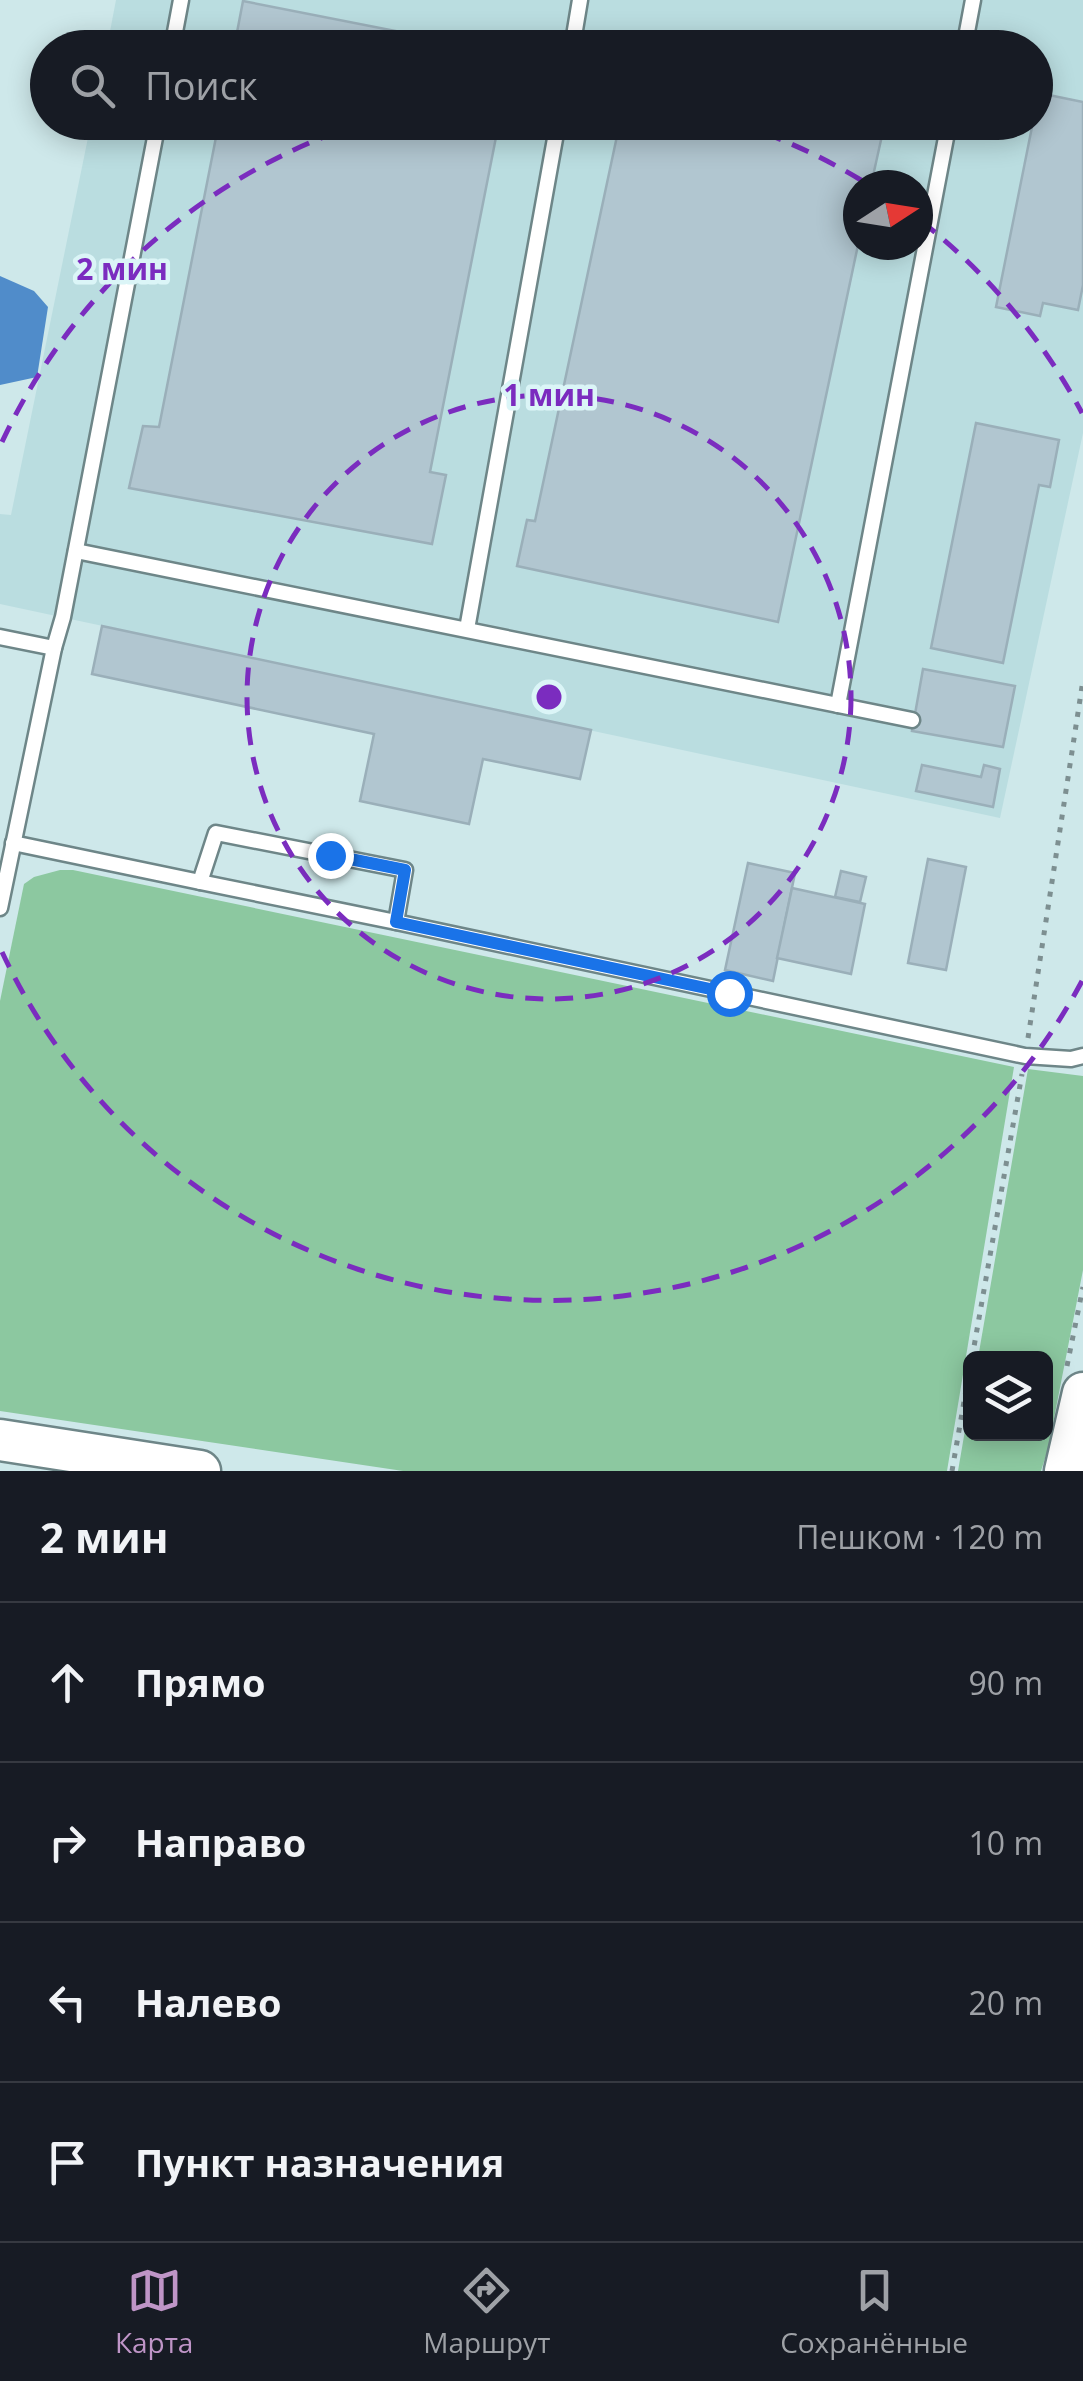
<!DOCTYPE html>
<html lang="ru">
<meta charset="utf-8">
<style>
body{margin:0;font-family:"Open Sans",sans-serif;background:#242831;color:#f1f3f6}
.controls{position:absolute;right:30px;bottom:30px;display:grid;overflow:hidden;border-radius:15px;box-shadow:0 5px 25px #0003}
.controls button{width:90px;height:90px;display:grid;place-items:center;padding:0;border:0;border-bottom:2px solid #363941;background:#171b24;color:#f1f3f6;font:50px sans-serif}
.compass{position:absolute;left:843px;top:170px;width:90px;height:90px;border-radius:50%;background:#171b24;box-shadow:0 5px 25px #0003;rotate:78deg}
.stop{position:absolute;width:30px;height:30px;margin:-22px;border:8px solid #1a73e8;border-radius:50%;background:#fff}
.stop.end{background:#1a73e8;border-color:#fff;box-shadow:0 2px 10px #0008}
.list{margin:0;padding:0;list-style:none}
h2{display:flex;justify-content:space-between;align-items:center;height:130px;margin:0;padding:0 40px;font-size:42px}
h2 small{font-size:32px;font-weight:400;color:#9ea1a6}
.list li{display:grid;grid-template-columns:65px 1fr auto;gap:30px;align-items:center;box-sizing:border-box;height:160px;padding:0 40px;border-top:2px solid #363941}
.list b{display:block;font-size:38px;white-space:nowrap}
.list em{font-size:32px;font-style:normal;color:#9ea1a6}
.icon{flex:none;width:55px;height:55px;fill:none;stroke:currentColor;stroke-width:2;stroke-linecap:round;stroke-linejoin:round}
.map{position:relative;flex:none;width:1083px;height:1471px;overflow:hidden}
.search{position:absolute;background:#171b24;box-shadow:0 5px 25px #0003;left:30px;right:30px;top:30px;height:110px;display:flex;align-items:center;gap:25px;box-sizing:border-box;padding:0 35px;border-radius:55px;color:#9ea1a6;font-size:38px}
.sheet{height:770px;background:#171b24}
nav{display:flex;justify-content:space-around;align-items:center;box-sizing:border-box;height:140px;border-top:2px solid #363941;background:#171b24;font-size:28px;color:#9ea1a6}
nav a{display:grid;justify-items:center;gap:5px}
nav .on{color:#bf95c7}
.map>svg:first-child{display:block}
.built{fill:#badde0;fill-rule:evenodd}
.green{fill:#8cc8a0}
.water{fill:#508cca}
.building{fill:#b1c6d0;stroke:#9aafb9;stroke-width:2.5}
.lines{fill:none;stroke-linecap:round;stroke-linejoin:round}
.service-casing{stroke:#6e8688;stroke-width:19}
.secondary-casing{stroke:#6e8688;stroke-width:45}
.path{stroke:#7d8f91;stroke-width:5;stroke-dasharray:5 8;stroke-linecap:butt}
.service{stroke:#fff;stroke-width:14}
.secondary{stroke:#fff;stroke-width:40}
.route{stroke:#1a73e8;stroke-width:12}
.ring{fill:none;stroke:#7b2cbf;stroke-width:5;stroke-dasharray:18 12}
.centre{fill:#7b2cbf;stroke:#dbf5f7;stroke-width:5}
.ring-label{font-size:30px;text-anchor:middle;font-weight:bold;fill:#7b2cbf;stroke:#dbf5f7;stroke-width:9;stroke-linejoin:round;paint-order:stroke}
</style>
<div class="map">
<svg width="1083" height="1471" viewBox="0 0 1083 1471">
<rect width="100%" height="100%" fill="#cee8ea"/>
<path class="built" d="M116,0H1083V433L1000,818L0,604V514L11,515L91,123L1036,122V48L107,47ZM858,185H918V245H858Z"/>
<g class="green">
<polygon points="60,870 73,870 1014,1067 947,1471 403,1471 0,1411 0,1001 24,884 34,877"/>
<polygon points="1028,1069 1083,1076 1083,1270 1048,1449 1041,1471 958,1471 970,1401 970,1434 1046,1434 1046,1358 978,1358"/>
</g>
<polygon class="water" points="0,276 34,291 48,307 37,377 0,385"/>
<g class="building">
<polygon points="243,1 482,48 234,48"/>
<polygon points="1039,93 1083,102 1083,285 1078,310 1043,303 1040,316 996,307 1033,122 1036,122"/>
<polygon points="219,122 499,122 430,472 446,475 432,544 129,488 143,426 159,427"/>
<polygon points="620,122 842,122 883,131 871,185 858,185 858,245 778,622 517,566 527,520 535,521"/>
<polygon points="976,423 1059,440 1050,487 1039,485 1003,663 931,648"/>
<polygon points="102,626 591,730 580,779 483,759 469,824 360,801 374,734 92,674"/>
<polygon points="923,669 1015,686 1003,747 912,731"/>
<polygon points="922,765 981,777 984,765 1000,769 993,807 916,791"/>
<polygon points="928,859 966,867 946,970 908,963"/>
<polygon points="748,863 795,873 773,981 725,970"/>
<polygon points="841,871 866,877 860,902 835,897"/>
<polygon points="792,888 865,904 851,974 777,958"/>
</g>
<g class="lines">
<g class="service-casing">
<g id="service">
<polyline points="172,48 181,0"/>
<polyline points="572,48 580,0"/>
<polyline points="964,48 973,0"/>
<polyline points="76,551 912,720"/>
<polyline points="467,629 558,122"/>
<polyline points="0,637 54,648"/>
<polyline points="838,705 949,122"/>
<polyline points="13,843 200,882 216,833 405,870 396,922"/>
<polyline points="200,882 396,922 1025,1056 1071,1059 1083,1056"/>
<polyline points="0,908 54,648 63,617 158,122"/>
</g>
</g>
<g class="secondary-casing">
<g id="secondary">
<polyline points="0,1440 200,1471"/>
<polyline points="1065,1471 1083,1393"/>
</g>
</g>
<g class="path">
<polyline points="1028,1038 1083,680"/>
<polyline points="972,1358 1022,1074"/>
<polyline points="1067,1366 1083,1287"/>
<polyline points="952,1471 970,1367"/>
</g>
<use href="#service" class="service"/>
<use href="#secondary" class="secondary"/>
</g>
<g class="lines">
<polyline class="route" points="330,855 405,870 396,922 729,993"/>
</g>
<g class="ring">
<circle cx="549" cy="697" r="302"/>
<path d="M1082 981A604 604 0 0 1 2 952M2 442A604 604 0 0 1 362 123M736 123A604 604 0 0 1 869 185M921 221A604 604 0 0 1 1082 413"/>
</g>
<circle cx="549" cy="697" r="15" class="centre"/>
<g class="ring-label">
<text x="122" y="280">2 мин</text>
<text x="549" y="406">1 мин</text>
</g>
</svg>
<div class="controls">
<button><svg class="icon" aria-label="layers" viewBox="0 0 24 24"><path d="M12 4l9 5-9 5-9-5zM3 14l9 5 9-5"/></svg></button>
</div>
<svg class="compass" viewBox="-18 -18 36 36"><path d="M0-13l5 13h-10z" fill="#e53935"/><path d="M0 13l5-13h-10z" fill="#9ea1a6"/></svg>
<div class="stop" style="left:729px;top:993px"></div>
<div class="stop end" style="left:330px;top:855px"></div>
<div class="search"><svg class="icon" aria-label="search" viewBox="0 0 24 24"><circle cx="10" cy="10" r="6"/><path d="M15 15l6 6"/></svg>Поиск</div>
</div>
<section class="sheet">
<h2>2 мин<small>Пешком · 120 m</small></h2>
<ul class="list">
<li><svg class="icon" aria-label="ahead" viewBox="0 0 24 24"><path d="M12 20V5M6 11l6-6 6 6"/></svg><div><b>Прямо</b></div><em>90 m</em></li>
<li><svg class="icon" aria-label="right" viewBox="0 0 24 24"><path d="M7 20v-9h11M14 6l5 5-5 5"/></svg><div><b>Направо</b></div><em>10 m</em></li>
<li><svg class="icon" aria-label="left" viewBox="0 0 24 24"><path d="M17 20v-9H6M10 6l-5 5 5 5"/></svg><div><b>Налево</b></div><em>20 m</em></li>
<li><svg class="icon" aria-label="arrive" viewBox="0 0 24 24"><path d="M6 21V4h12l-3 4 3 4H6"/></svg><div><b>Пункт назначения</b></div></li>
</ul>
</section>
<nav>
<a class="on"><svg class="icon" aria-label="map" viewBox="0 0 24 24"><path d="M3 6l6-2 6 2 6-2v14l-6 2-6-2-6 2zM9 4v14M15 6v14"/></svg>Карта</a>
<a><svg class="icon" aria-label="directions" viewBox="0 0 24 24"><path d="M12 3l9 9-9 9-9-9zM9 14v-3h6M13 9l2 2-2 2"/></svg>Маршрут</a>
<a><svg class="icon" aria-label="saved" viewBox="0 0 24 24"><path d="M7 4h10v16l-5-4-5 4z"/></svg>Сохранённые</a>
</nav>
